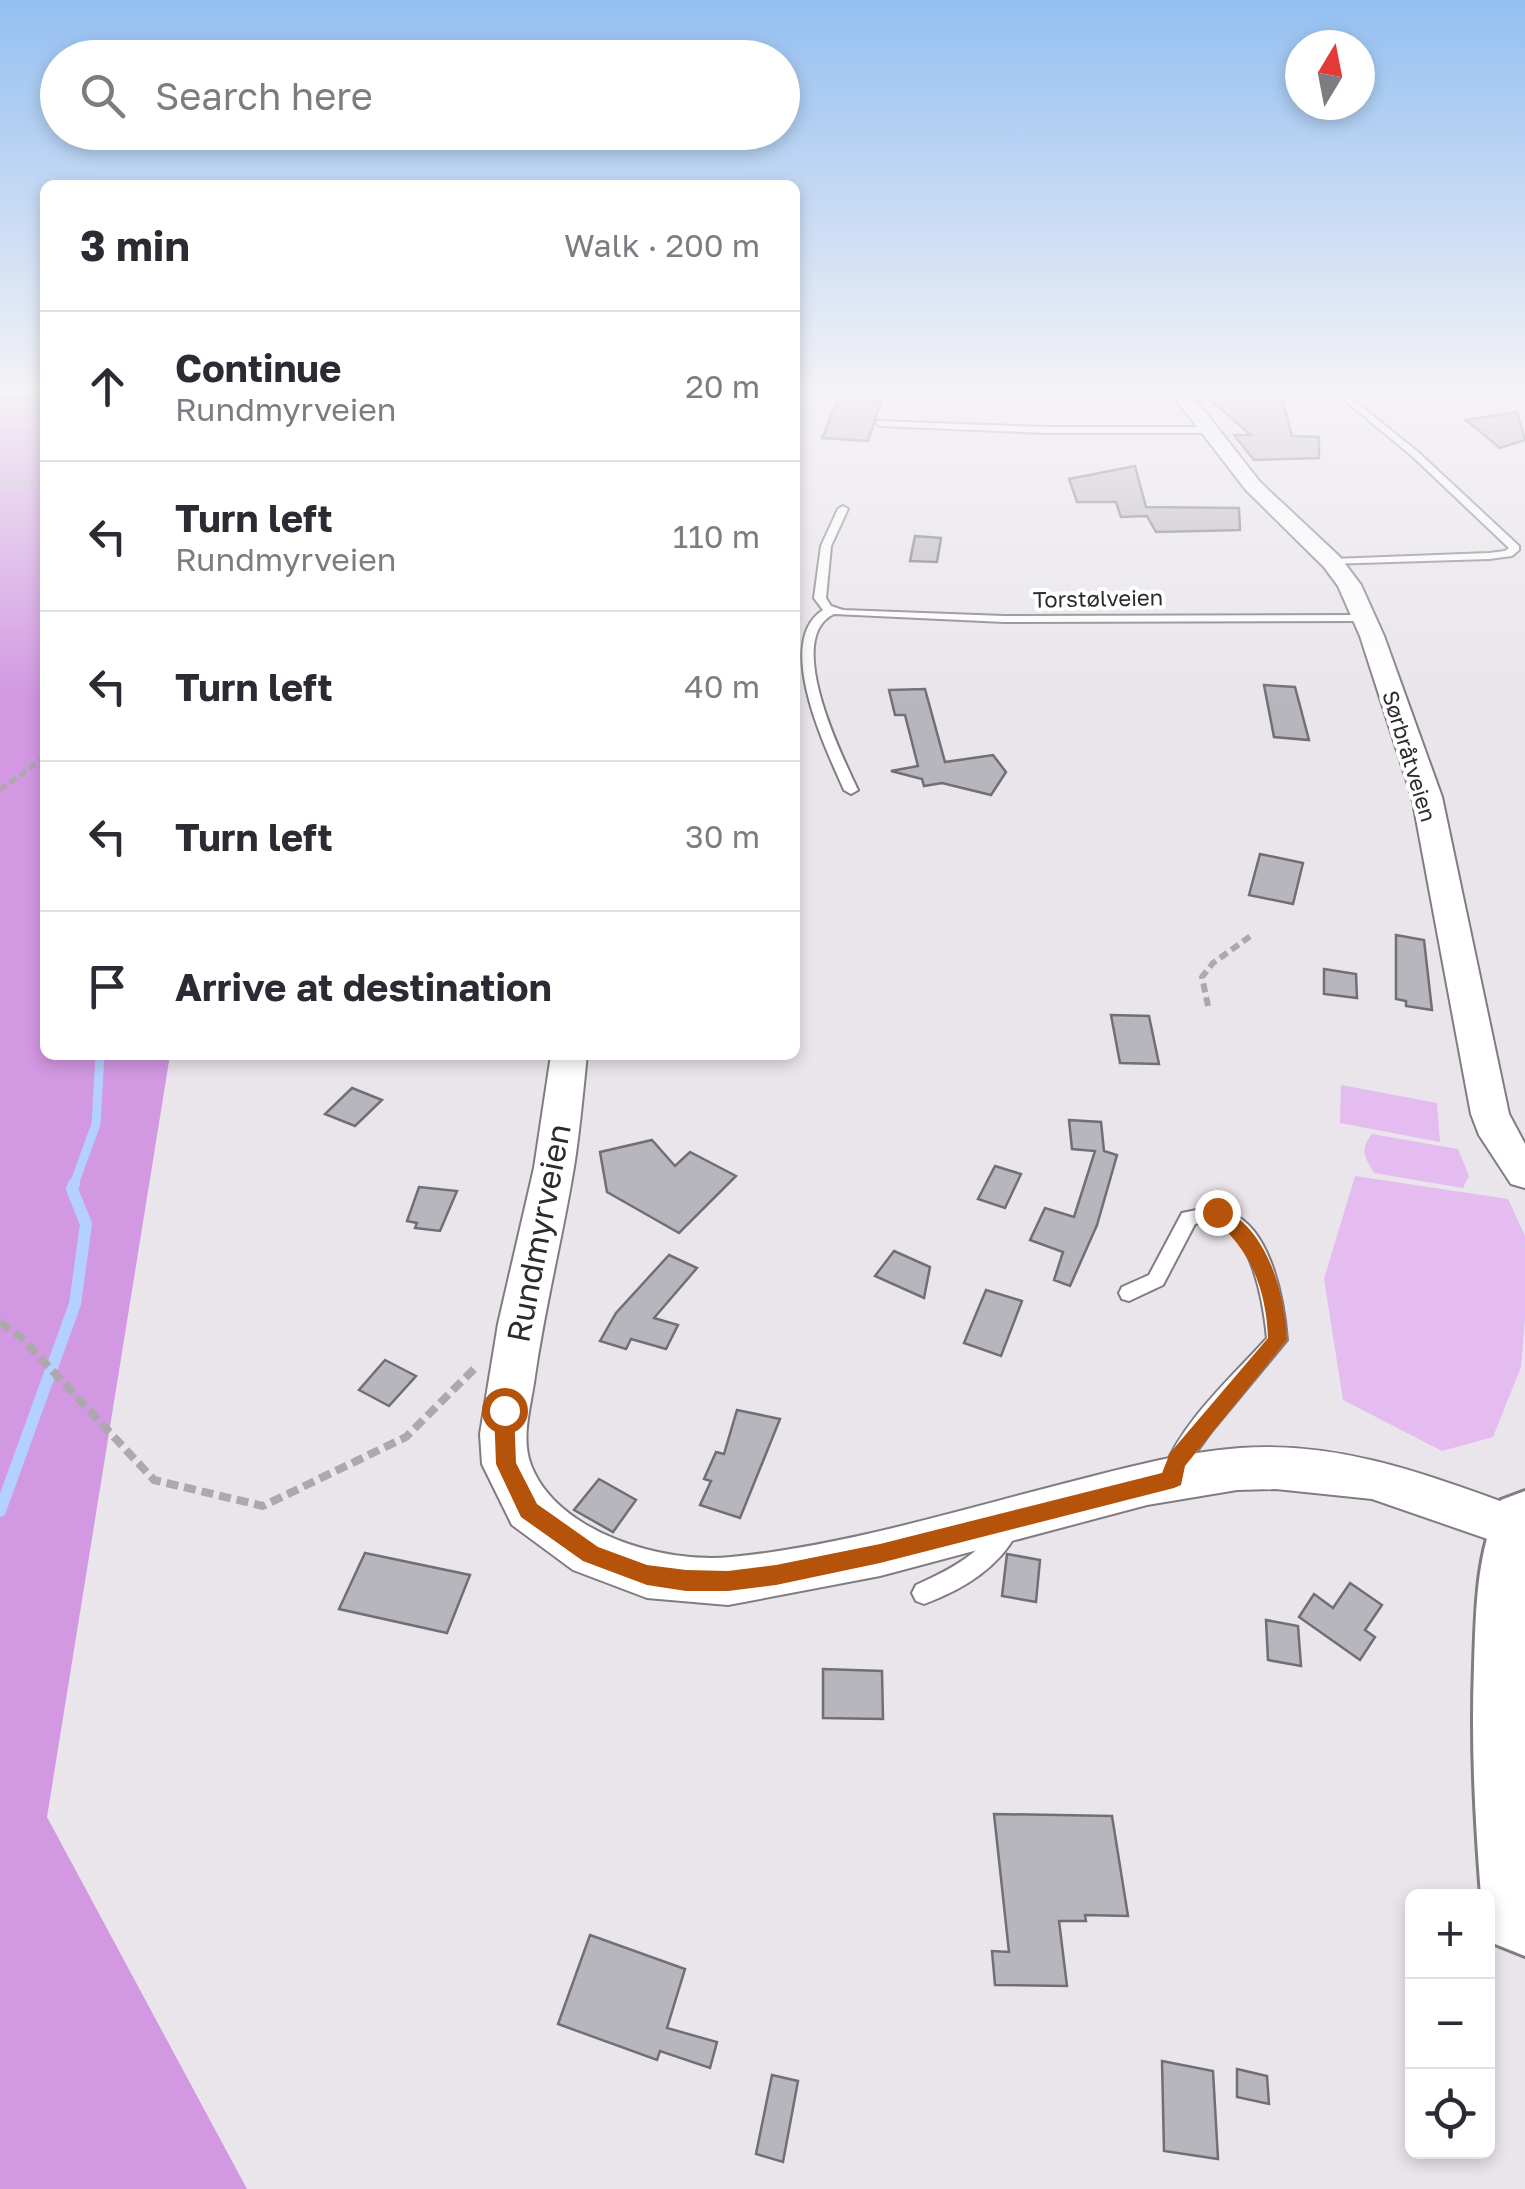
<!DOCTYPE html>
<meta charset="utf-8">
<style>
body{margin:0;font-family:"Golos Text",sans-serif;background:#f2f2f3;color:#2b2b33}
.controls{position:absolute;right:30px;bottom:30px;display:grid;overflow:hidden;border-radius:15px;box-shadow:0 5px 15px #0003}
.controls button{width:90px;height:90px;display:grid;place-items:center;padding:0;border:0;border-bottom:2px solid #e1e1e2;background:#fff;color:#2b2b33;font:50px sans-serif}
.compass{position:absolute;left:1285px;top:30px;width:90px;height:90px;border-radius:50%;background:#fff;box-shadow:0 5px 15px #0003;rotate:10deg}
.stop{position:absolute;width:30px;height:30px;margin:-22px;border:8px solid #b45309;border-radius:50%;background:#fff}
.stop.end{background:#b45309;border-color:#fff;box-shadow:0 2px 10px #0008}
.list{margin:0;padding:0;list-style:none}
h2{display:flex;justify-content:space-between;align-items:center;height:130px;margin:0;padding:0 40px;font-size:42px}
h2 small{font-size:32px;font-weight:400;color:#7c7c81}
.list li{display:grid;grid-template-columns:65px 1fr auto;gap:30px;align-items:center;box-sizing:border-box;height:150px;padding:0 40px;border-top:2px solid #e1e1e2}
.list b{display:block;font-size:38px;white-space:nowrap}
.list p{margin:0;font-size:32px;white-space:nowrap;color:#7c7c81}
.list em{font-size:32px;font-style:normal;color:#7c7c81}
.icon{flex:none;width:55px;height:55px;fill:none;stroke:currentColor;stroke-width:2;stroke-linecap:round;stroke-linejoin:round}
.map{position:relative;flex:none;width:1525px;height:2189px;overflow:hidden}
.search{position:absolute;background:#fff;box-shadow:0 5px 15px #0003;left:40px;top:40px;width:760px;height:110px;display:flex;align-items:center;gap:25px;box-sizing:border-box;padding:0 35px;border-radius:55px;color:#7c7c81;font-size:38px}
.panel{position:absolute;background:#fff;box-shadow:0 5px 15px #0003;left:40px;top:180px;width:760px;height:880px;border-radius:15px}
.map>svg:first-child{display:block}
.green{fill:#e4bcf0}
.forest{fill:#d298e2}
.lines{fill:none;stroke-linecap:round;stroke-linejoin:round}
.stream-far1{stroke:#b4d0ff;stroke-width:9}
.stream{stroke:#b4d0ff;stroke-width:12}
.building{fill:#b8b6bd;stroke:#706f75;stroke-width:2.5}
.lane-casing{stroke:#817c82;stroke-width:4}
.street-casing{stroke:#817c82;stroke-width:4}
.secondary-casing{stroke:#817c82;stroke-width:6}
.path-far3{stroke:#aca8ad;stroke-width:4;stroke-dasharray:5 2.5;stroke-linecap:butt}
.path-far2{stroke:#aca8ad;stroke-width:5;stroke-dasharray:8 4;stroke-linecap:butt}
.path-far1{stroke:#aca8ad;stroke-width:6;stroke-dasharray:9 5;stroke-linecap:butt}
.path{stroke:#aca8ad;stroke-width:8;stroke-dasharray:12 6;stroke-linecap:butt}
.lane{fill:#fff;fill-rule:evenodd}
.street{fill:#fff;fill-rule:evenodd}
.secondary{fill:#fff;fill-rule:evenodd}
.route{fill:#b45309}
.labels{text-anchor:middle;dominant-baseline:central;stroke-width:8;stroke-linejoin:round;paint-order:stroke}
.far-street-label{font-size:22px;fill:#2c2a2c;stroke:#fff}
.near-street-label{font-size:32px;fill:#2c2a2c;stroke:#fff}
</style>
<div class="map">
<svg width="1525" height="2189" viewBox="0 0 1525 2189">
<rect width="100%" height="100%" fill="#e9e5eb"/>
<g class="green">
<polygon points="1341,1085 1437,1103 1440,1142 1340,1123"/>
<path d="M1372,1134L1458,1149L1469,1176L1463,1188L1374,1173C1365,1157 1359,1150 1372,1134Z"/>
<polygon points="1355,1176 1508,1199 1525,1236 1525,1319 1521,1367 1493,1437 1442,1451 1343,1400 1324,1279"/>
</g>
<polygon class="forest" points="0,394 45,394 45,1055 170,1055 47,1817 247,2189 0,2189"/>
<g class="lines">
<polyline class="stream-far1" points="73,1187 96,1124 100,1055"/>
<polyline class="stream" points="0,1511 75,1304 86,1224 72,1189 74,1184"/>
</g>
<g class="building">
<polygon points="1203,394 1281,394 1292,436 1319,437 1319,458 1254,460 1234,435 1251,435"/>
<polygon points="838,400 881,402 868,441 822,438"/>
<polygon points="1517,412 1525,440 1500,448 1466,420"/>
<polygon points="1135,466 1146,507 1239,508 1240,530 1156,532 1147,516 1121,517 1116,502 1077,502 1069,479"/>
<polygon points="915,536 941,538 937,562 910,561"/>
<polygon points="1264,685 1295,687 1309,740 1274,737"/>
<polygon points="925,689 945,762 993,755 1006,772 991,795 942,783 924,786 922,779 891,771 918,766 905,715 895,715 889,690"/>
<polygon points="1260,854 1303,863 1293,904 1249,895"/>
<polygon points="1396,935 1424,940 1432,1010 1406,1006 1406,1001 1396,999"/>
<polygon points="1324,969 1356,974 1357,998 1324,994"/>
<polygon points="1111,1015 1149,1016 1159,1064 1120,1063"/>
<polygon points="352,1088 382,1100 355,1126 325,1114"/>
<polygon points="1069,1120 1101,1122 1104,1151 1117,1155 1097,1225 1070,1286 1054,1280 1063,1252 1030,1240 1045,1208 1074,1217 1095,1151 1072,1149"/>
<polygon points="652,1140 675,1166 690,1152 736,1176 679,1233 607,1192 600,1152"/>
<polygon points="995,1166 1021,1174 1005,1208 978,1199"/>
<polygon points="419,1187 457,1191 440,1231 415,1228 417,1223 407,1221"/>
<polygon points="894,1251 930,1267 924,1298 875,1276"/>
<polygon points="669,1255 697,1268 654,1318 678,1325 666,1349 631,1339 626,1349 600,1341 616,1313"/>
<polygon points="986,1290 1022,1301 1001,1356 964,1343"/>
<polygon points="385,1360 416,1376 389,1406 359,1390"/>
<polygon points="737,1410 780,1419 740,1518 700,1505 711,1481 704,1479 716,1452 724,1454"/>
<polygon points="599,1479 636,1500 613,1532 574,1510"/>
<polygon points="365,1553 470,1575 447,1633 339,1609"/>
<polygon points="1007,1554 1040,1560 1036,1602 1002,1596"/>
<polygon points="1350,1583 1382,1605 1365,1630 1375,1637 1360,1660 1299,1617 1314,1594 1333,1608"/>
<polygon points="1266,1620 1298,1626 1301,1666 1268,1660"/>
<polygon points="823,1669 882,1671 883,1719 823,1718"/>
<polygon points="994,1814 1112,1816 1128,1916 1085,1915 1086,1921 1059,1921 1067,1986 995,1985 992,1951 1009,1952"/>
<polygon points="590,1935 685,1969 667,2028 717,2042 710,2068 660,2051 657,2060 558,2024"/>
<polygon points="1162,2061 1213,2071 1218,2159 1164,2151"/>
<polygon points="1237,2069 1267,2076 1269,2104 1237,2097"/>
<polygon points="772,2075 798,2081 783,2162 756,2154"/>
</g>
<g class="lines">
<g class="lane-casing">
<g id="lane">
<polygon points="1337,394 1346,394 1418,452 1519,546 1519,550 1512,556 1489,559 1328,564 1328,560 1332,559 1489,553 1505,551 1509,548 1412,456"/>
<polygon points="876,421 1047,427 1208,427 1212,430 1208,433 1047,433 879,426"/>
<path d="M843,506L848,509L831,546L826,598L831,606L843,610L1004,616L1363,615L1369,618L1363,621L1004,622L834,614C783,638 842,756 858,790L851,794L844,790C827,751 773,642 823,610L814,598L821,546L838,509Z"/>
<path d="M1211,1207C1218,1209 1227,1211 1233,1214C1272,1232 1284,1302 1287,1340L1210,1433L1187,1465L1181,1480L1173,1483L1165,1480L1162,1473C1183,1420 1230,1379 1267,1338C1264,1307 1252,1225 1211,1221C1210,1221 1197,1224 1195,1224L1163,1285L1129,1301L1122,1299L1119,1293L1122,1287L1149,1275L1182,1213Z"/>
<path d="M1008,1517L1016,1520L1020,1527C1001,1567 964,1589 924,1604L916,1601L912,1593L916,1585C936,1576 957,1566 974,1552C986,1541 994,1522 1008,1517Z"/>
</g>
</g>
<g class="street-casing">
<g id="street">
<polygon points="1172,394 1191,394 1260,482 1340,557 1361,585 1384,636 1442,797 1509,1114 1525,1144 1525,1188 1511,1184 1479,1135 1471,1114 1412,797 1360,636 1338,586 1324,567 1246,490"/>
<path d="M551,1055H587C583,1092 580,1130 574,1167C562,1240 544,1310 534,1383C530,1409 521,1439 531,1465C557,1533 664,1564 731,1557C845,1546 959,1510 1070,1482C1125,1468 1183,1452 1240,1448C1343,1441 1430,1476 1525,1510V1552L1372,1499L1276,1489L1237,1490L1147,1505L880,1576L728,1605L647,1598L573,1570L512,1525L482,1464L480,1434L498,1324L534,1168Z"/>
</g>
</g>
<g class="secondary-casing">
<path id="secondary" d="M1525,1491V1956L1495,1944L1488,1925V1896H1481C1475,1818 1471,1745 1474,1666C1476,1609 1476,1553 1501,1500Z"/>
</g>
<polyline class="path-far3" points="0,482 45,481"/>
<polyline class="path-far2" points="0,790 45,757"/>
<polyline class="path-far1" points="1208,1006 1202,977 1213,963 1252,935"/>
<polyline class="path" points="0,1322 21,1337 154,1480 263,1506 406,1437 476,1367"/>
<use href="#lane" class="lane"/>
<use href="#street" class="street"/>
<use href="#secondary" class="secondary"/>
</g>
<linearGradient id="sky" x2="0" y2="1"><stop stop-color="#93bff1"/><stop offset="0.56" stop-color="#f5f3f6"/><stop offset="1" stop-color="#f5f3f6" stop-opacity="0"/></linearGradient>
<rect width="1525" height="700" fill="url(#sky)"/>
<path class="route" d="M1217,1206C1267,1225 1285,1293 1287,1340L1185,1466L1181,1485L1174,1488L880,1563L776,1585L728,1591H686L647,1585L583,1561L521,1517L496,1464L494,1410L504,1402L514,1410L516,1463L537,1504L598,1547L647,1565L686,1570L728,1571L776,1565L880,1544L1162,1473L1170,1453L1268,1338C1266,1288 1250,1248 1211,1217V1208Z"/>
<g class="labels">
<g class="far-street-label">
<text transform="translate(1098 598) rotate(-1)">Torstølveien</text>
<text transform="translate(1410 756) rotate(73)">Sørbråtveien</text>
</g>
<g class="near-street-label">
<text transform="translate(538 1233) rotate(-79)">Rundmyrveien</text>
</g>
</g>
</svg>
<div class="controls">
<button>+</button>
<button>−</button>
<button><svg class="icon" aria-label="locate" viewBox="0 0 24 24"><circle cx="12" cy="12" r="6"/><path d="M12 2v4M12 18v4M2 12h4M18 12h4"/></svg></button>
</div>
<svg class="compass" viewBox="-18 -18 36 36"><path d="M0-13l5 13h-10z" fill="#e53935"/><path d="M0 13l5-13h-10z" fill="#7c7c81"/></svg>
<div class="stop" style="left:504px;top:1410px"></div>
<div class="stop end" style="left:1217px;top:1212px"></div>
<div class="search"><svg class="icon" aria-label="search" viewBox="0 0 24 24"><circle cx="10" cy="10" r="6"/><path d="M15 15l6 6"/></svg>Search here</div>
<section class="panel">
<h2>3 min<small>Walk · 200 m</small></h2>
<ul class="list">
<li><svg class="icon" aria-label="ahead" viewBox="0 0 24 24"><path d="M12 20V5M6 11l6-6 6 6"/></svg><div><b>Continue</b><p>Rundmyrveien</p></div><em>20 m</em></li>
<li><svg class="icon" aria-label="left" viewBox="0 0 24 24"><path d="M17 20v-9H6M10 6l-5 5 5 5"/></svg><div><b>Turn left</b><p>Rundmyrveien</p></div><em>110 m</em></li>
<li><svg class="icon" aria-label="left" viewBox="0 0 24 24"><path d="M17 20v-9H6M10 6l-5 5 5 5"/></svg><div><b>Turn left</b></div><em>40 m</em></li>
<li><svg class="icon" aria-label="left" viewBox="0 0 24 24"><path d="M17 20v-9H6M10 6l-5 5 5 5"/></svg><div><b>Turn left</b></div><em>30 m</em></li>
<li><svg class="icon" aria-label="arrive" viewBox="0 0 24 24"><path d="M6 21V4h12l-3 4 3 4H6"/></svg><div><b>Arrive at destination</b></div></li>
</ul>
</section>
</div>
